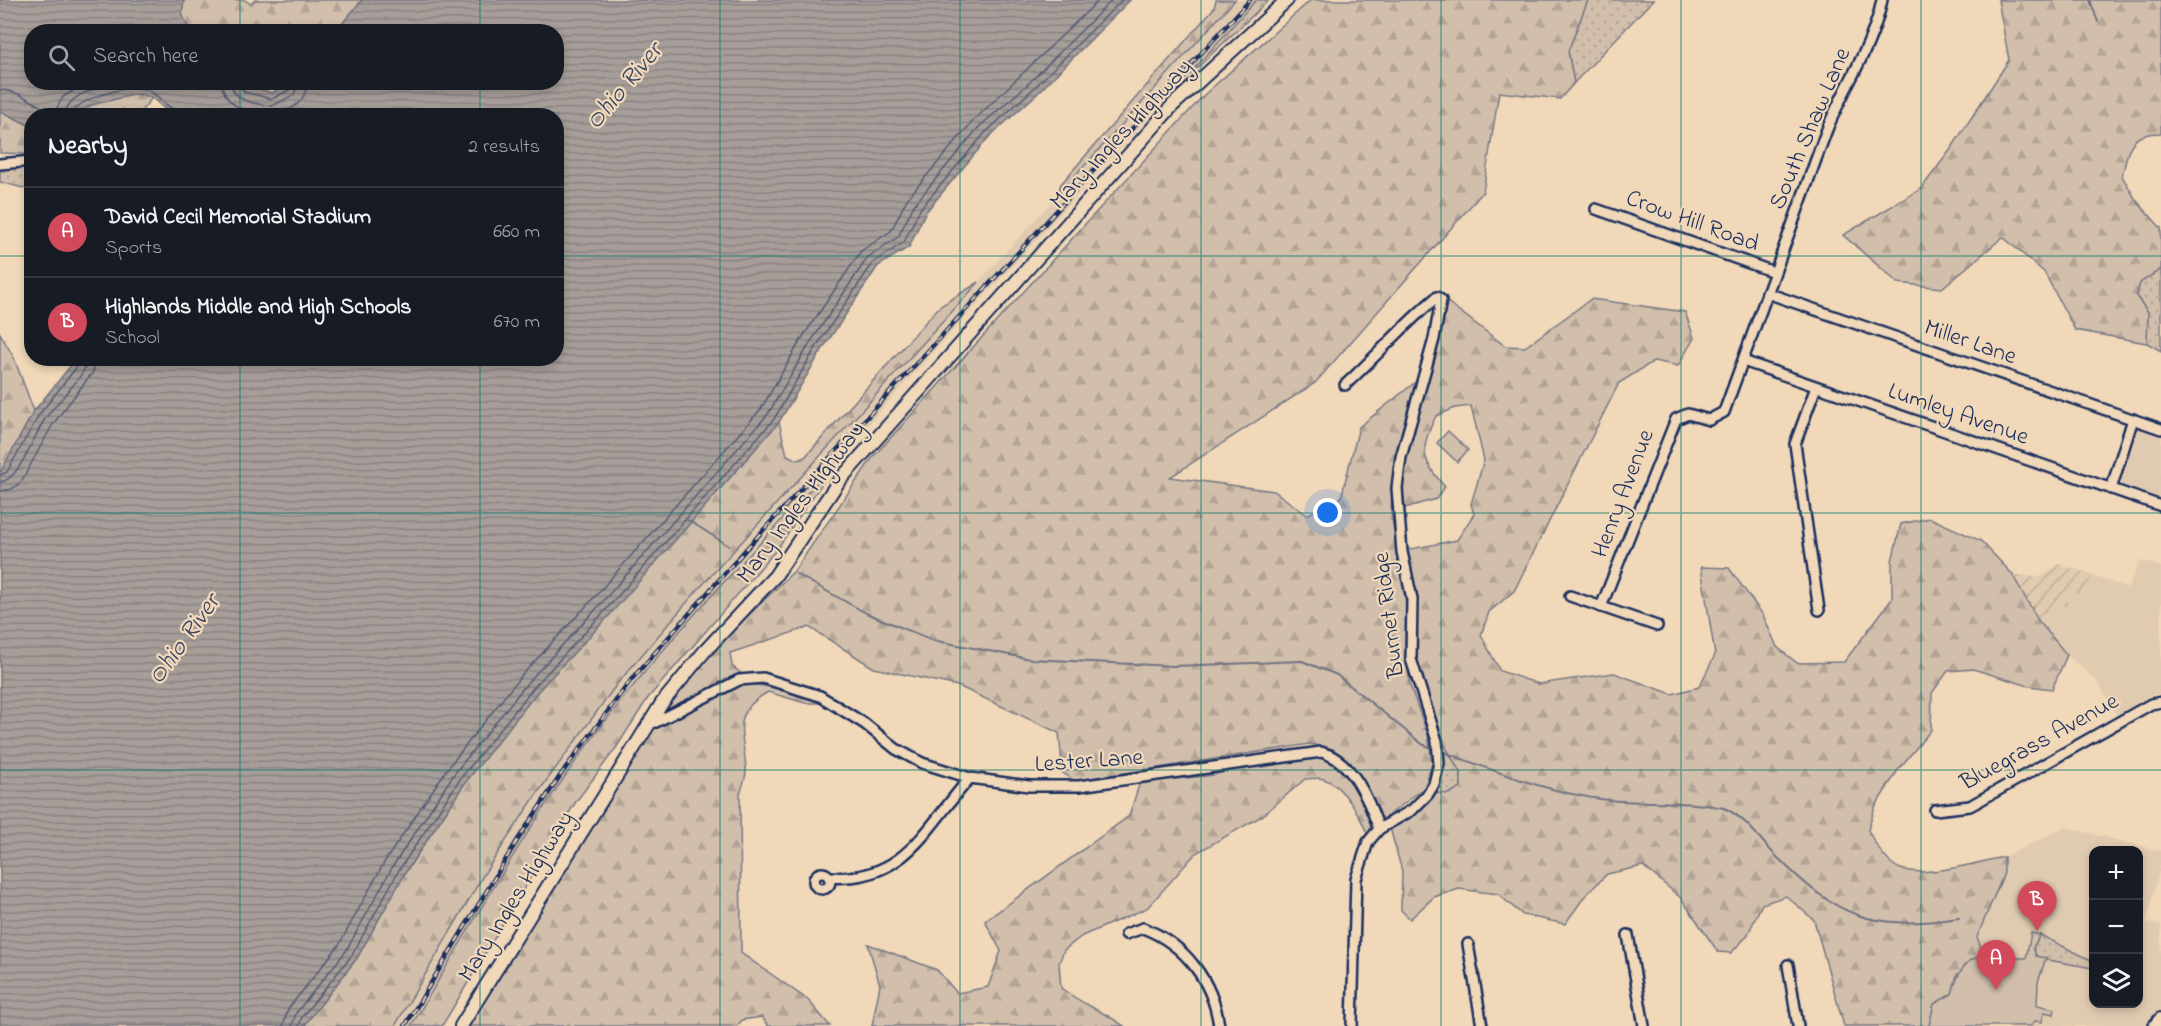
<!DOCTYPE html>
<meta charset="utf-8">
<style>
body{margin:0;font-family:"Indie Flower",sans-serif;background:#242831;color:#f1f3f6}
.controls{position:absolute;right:18px;bottom:18px;display:grid;overflow:hidden;border-radius:12px;box-shadow:0 3px 9px #0003}
.controls button{width:54px;height:54px;display:grid;place-items:center;padding:0;border:0;border-bottom:2px solid #363941;background:#171b24;color:#f1f3f6;font:30px sans-serif}
.you{position:absolute;left:1328px;top:513px;width:21px;height:21px;margin:-15px;border:4px solid #fff;border-radius:50%;background:#1a73e8;box-shadow:0 0 0 9px #1a73e833}
.badge{display:grid;place-items:center;width:39px;height:39px;border-radius:50%;background:#d1495b;color:#fff;font-size:20px;font-weight:700}
.pin{position:absolute;translate:-50% -50px;filter:drop-shadow(0 2px 3px #0008)}
.pin::after{content:'';position:absolute;top:32px;width:21px;height:18px;background:inherit;clip-path:polygon(0 0,100% 0,50% 100%)}
.list{margin:0;padding:0;list-style:none}
h2{display:flex;justify-content:space-between;align-items:center;height:78px;margin:0;padding:0 24px;font-size:26px}
h2 small{font-size:20px;font-weight:400;color:#9ea1a6}
.list li{display:grid;grid-template-columns:39px 1fr auto;gap:18px;align-items:center;box-sizing:border-box;height:90px;padding:0 24px;border-top:2px solid #363941}
.list b{display:block;font-size:22px;white-space:nowrap}
.list p{margin:0;font-size:20px;white-space:nowrap;color:#9ea1a6}
.list em{font-size:20px;font-style:normal;color:#9ea1a6}
.icon{flex:none;width:33px;height:33px;fill:none;stroke:currentColor;stroke-width:2;stroke-linecap:round;stroke-linejoin:round}
.map{position:relative;flex:none;width:2161px;height:1026px;overflow:hidden}
.search{position:absolute;background:#171b24;box-shadow:0 3px 9px #0003;left:24px;top:24px;width:540px;height:66px;display:flex;align-items:center;gap:15px;box-sizing:border-box;padding:0 21px;border-radius:24px;color:#9ea1a6;font-size:22px}
.panel{position:absolute;background:#171b24;box-shadow:0 3px 9px #0003;left:24px;top:108px;width:540px;height:258px;border-radius:24px}
.map>svg:first-child{display:block}
.built{fill:#e0cbb1;fill-rule:evenodd}
.industrial{fill:url(#industrial-furrows)}
.grass{fill:url(#grass-dots);stroke:#767784;stroke-width:1.5}
.forest{fill:url(#forest-firs);stroke:#767784;stroke-width:1.5}
.garden{fill:#d1bfab;stroke:#767784;stroke-width:1.5}
.water{fill:url(#water-rules);stroke:#6f7281;stroke-width:1.5}
.lines{fill:none;stroke-linecap:round;stroke-linejoin:round}
.shore{stroke:#535b76;stroke-width:1.5}
.stream{stroke:#6f7281;stroke-width:2}
.minor-casing{stroke:#1b2f5e;stroke-width:14}
.tertiary-casing{stroke:#1b2f5e;stroke-width:16}
.secondary-casing{stroke:#1b2f5e;stroke-width:18}
.minor{stroke:#f0d8b8;stroke-width:9}
.tertiary{stroke:#f0d8b8;stroke-width:12}
.secondary{stroke:#f0d8b8;stroke-width:14}
.rail-casing{stroke:#1b2f5e;stroke-width:4.5}
.rail{stroke:#f0d8b8;stroke-width:2;stroke-dasharray:7;stroke-linecap:butt}
.grid{fill:none;stroke:#0f766e;stroke-width:1.5;stroke-opacity:0.55}
.labels{text-anchor:middle;dominant-baseline:central;stroke-width:4.5;stroke-linejoin:round;paint-order:stroke}
.street-label{font-size:24px;fill:#1b2f5e;stroke:#f0d8b8}
.water-label{font-size:26px;font-style:italic;fill:#37456a;stroke:#f0d8b8}
</style>
<div class="map">
<svg width="2161" height="1026" viewBox="0 0 2161 1026">
<defs>
<pattern id="industrial-furrows" width="10" height="10" patternUnits="userSpaceOnUse" patternTransform="scale(1.5)"><rect width="10" height="10" fill="#e0cbb1"/><path d="M-1 1l2-2M0 10L10 0M9 11l2-2" fill="none" stroke="#c0af9b"/></pattern>
<pattern id="grass-dots" width="8" height="8" patternUnits="userSpaceOnUse" patternTransform="scale(1.5)"><rect width="8" height="8" fill="#d1bfab"/><path d="M2 2h.1M6 6h.1" fill="none" stroke="#b3a496" stroke-width="1.8" stroke-linecap="round"/></pattern>
<pattern id="forest-firs" width="22" height="20" patternUnits="userSpaceOnUse" patternTransform="scale(1.5)"><rect width="22" height="20" fill="#d1bfab"/><path d="M5 1l3.5 6h-7zM16 11l3.5 6h-7z" fill="#b3a496"/></pattern>
<pattern id="water-rules" width="6" height="5" patternUnits="userSpaceOnUse" patternTransform="scale(1.5)"><rect width="6" height="5" fill="#a79e99"/><path d="M0 2.5h6" fill="none" stroke="#878180"/></pattern>
</defs>
<rect width="100%" height="100%" fill="#f0d8b8"/>
<filter id="ink" filterUnits="userSpaceOnUse"><feTurbulence type="fractalNoise" baseFrequency=".0167" numOctaves="2"/><feDisplacementMap in="SourceGraphic" scale="12" xChannelSelector="R" yChannelSelector="G"/><feConvolveMatrix kernelMatrix="1 2 1 2 8 2 1 2 1" color-interpolation-filters="sRGB"/></filter>
<g filter="url(#ink)">
<g class="built">
<polygon points="1235,0 1256,0 918,369 637,682 600,728 544,808 411,1026 395,1026 484,874 534,798 617,684 695,593"/>
<polygon points="2135,427 2161,437 2161,498 2116,483"/>
<polygon points="2144,561 2161,567 2161,695 2156,694 2117,715 2097,681 2067,655 2038,620 2069,603 2066,594 2085,593 2092,575 2128,588 2139,563"/>
<path d="M2065,827L2161,851V863L2146,923L2161,925V1014L2147,1026H1929L1981,948L1977,938L2004,873V857ZM2094,850H2138V1004H2094Z"/>
</g>
<polygon class="industrial" points="2059,564 2092,575 2085,593 2066,594 2069,603 2038,620 2012,574 2040,577"/>
<g class="grass">
<polygon points="1588,0 1653,0 1574,83 1568,51"/>
<polygon points="31,166 31,190 0,182 0,168"/>
<polygon points="2161,269 2161,351 2147,343 2148,312 2136,296 2140,283"/>
<path d="M1438,733L1461,774V787L1449,794L1434,793C1444,769 1444,758 1438,733Z"/>
<polygon points="2040,935 2093,961 2093,968 2037,958 2033,947"/>
</g>
<g class="forest">
<polygon points="184,0 245,0 251,4 255,0 362,0 336,31 190,31 182,14"/>
<polygon points="1216,0 1235,0 1057,196 1061,184 1214,8"/>
<polygon points="1256,0 1269,0 1180,84"/>
<polygon points="1311,0 1588,0 1568,51 1574,83 1560,99 1499,92 1483,192 1315,383 1170,477 1274,491 1307,515 1341,498 1359,427 1418,380 1393,466 1391,513 1407,608 1405,646 1410,686 1428,735 1432,764 1424,788 1385,818 1380,817 1349,762 1333,749 1310,744 1075,781 1063,773 1059,733 958,686 874,668 809,627 730,653 732,666 742,674 725,680 655,720 715,648 794,571 873,457 1089,220 1205,94"/>
<path d="M1998,0H2161V133C2128,133 2129,149 2122,176L2136,200L2161,228V269L2140,283L2136,296L2148,312L2147,343L2075,330L2044,272L2003,237L1942,288L1898,283L1843,235L1921,189L1951,149L2009,60Z"/>
<polygon points="137,94 152,98 138,115 74,116 91,105"/>
<polygon points="0,111 31,126 31,154 0,153"/>
<polygon points="979,282 695,593 617,684 534,798 484,874 395,1026 304,1026 357,958 405,873 465,783 538,691 607,617 779,422 787,455 797,460 805,457 939,307"/>
<path d="M1591,299L1685,312L1694,338L1678,366L1654,361L1619,383L1514,591L1489,612L1481,635L1500,671L1539,684L1614,673L1672,694L1699,687L1715,655L1701,567L1729,568L1763,615L1777,647L1797,663L1844,662L1892,599V561L1901,524L1930,518L1981,541L2012,574L2038,620L2067,655L2052,689L2029,686L1973,669L1948,671L1932,693L1931,730L1898,770L1875,807L1868,830C1875,844 1886,864 1901,869C1928,878 1977,862 2004,857V873L1977,937L1983,954L1957,975L1952,994L1934,1004L1929,1026H1844L1814,920L1786,896L1762,904L1747,936L1731,953L1718,952L1681,898L1643,866L1607,874L1585,896L1565,924L1523,915L1498,894L1459,889L1434,897L1410,919L1401,910L1402,871L1390,828L1424,806L1434,793L1449,794L1461,787V774L1438,733L1415,663L1406,550L1457,540L1474,514L1471,504L1484,460L1471,406L1455,408L1436,416C1420,449 1420,458 1445,487L1436,499L1401,509L1400,494L1404,468L1444,306L1446,301L1505,346L1525,347Z"/>
<polygon points="0,333 14,358 34,411 0,473"/>
<path d="M838,460L777,549L648,698L616,748L575,803L442,1026H411C472,925 529,821 600,728C672,633 757,547 838,460Z"/>
<path d="M746,683L793,691L820,703H805L768,692C728,714 745,735 746,771C746,778 742,787 740,794L741,953L808,1000L830,1026H768L762,1017L742,1020L737,1026H465L649,729L736,685Z"/>
<path d="M1315,756C1324,759 1332,761 1340,768C1355,780 1377,817 1368,836C1361,817 1344,786 1324,779C1319,777 1311,779 1305,779L1262,816L1196,853L1147,908L1082,936L1064,950L1059,963L1061,988C1081,1004 1103,1011 1124,1026H872L880,985L868,944L937,970L957,993L988,987L1001,951L985,921L1129,816L1140,782L1207,776L1295,757Z"/>
</g>
<g class="garden">
<polygon points="1448,431 1468,450 1457,462 1437,443"/>
<path d="M2031,933L2040,935L2033,947L2036,956L2046,958L2038,982L2037,1005L2055,1009L2054,1014L2044,1012L2042,1022L2035,1021L2031,1026H1929L1934,1004L1952,994C1965,944 1986,958 2026,958Z"/>
</g>
<polygon class="water" points="0,0 184,0 182,14 190,31 32,32 32,82 240,82 272,93 289,82 556,82 556,32 336,31 362,0 1130,0 1037,94 989,137 925,213 909,247 878,266 822,350 779,422 607,618 538,691 465,783 405,873 357,958 304,1026 0,1026 0,473 34,411 76,359 556,358 556,116 172,115 152,98 137,94 91,105 74,115 32,116 31,126 0,111"/>
<g class="lines">
<g class="shore">
<path d="M222,82C223,122 306,128 307,82"/>
<path d="M231,82C232,102 256,104 272,106L294,95L298,82"/>
<polyline points="238,82 244,92 272,99 289,90 291,82"/>
<path d="M0,90C18,90 39,105 53,115L63,97L87,82"/>
<path d="M65,116C66,92 105,86 124,82"/>
<path d="M72,116C74,99 125,86 139,88C151,90 155,94 163,102C169,107 174,107 175,116"/>
<polyline points="0,475 7,472 39,415 79,364 80,358"/>
<path d="M0,482C19,481 34,435 45,419C55,403 87,376 88,358"/>
<polyline points="0,491 12,489 21,482 53,424 93,372 97,358"/>
<polyline points="283,1026 288,1009 339,945 385,861 447,769 521,676 590,602 761,409 802,338 861,251 891,231 907,199 973,121 1099,0"/>
<polyline points="292,1026 296,1013 346,951 393,866 454,774 528,682 597,608 768,414 810,343 868,257 898,237 914,205 979,127 1028,84 1112,0"/>
<polyline points="299,1026 302,1017 352,955 399,870 460,779 534,687 603,613 774,419 816,347 873,263 904,242 920,209 985,133 1033,89 1122,0"/>
</g>
<g class="stream">
<polyline points="2090,0 2098,22"/>
<polyline points="688,520 729,546"/>
<polyline points="796,574 866,613 932,640 1030,659 1173,666 1302,661 1337,675 1422,744 1432,748"/>
<path d="M1446,753C1498,772 1552,794 1608,800C1640,803 1672,801 1704,805C1711,806 1720,806 1726,809C1746,818 1760,840 1775,855C1838,918 1871,931 1959,918"/>
</g>
<g class="minor-casing">
<g id="minor">
<polyline points="0,164 32,161"/>
<polyline points="1596,209 1774,272"/>
<polyline points="1767,293 2161,429"/>
<polyline points="1743,361 2161,506"/>
<path d="M1345,385C1377,356 1404,324 1437,297L1441,300L1434,339L1401,457L1397,488L1402,552L1412,599L1411,659L1437,741L1439,763L1434,784L1428,794L1412,810L1379,829L1368,842L1356,879L1352,1026"/>
<polyline points="1816,387 1795,444 1819,610"/>
<polyline points="2111,489 2133,419"/>
<polyline points="1570,596 1657,626"/>
<path d="M1601,607L1676,419L1688,414L1709,420L1724,412L1826,132C1843,88 1873,47 1882,0"/>
<path d="M648,723L656,722L739,680L763,678L820,696L865,724L896,749L922,763L970,778L1029,786H1079L1321,752C1353,760 1369,801 1379,829"/>
<polyline points="1935,810 1970,806 2151,704 2161,702"/>
<circle cx="822" cy="881" r="8"/>
<path d="M829,877C905,883 926,827 970,778"/>
<path d="M1126,934L1143,928C1185,944 1213,981 1219,1026"/>
<polyline points="1628,935 1644,1026"/>
<polyline points="1468,944 1482,1026"/>
<polyline points="1788,965 1798,1026"/>
</g>
</g>
<g class="tertiary-casing">
<polyline id="tertiary" points="461,1026 662,703 704,652 775,576 839,481 1173,105 1287,0"/>
</g>
<g class="secondary-casing">
<polyline id="secondary" points="2156,1026 2161,1020"/>
</g>
<use href="#minor" class="minor"/>
<use href="#tertiary" class="tertiary"/>
<use href="#secondary" class="secondary"/>
<g class="rail-casing">
<polyline id="rail" points="405,1026 517,841 562,773 631,680 747,548 1250,0"/>
</g>
<use href="#rail" class="rail"/>
</g>
</g>
<path class="grid" d="M240,0V32M480,0V32M720,0V1026M960,0V1026M1201,0V1026M1441,0V1026M1681,0V1026M1921,0V1026M240,82V116M480,82V116M0,256H32M556,256H2161M240,358V1026M480,358V1026M0,513H2161M0,770H2161"/>
<g class="labels">
<g class="street-label">
<text transform="translate(1811 129) rotate(-67)">South Shaw Lane</text>
<text transform="translate(1122 135) rotate(-47)">Mary Ingles Highway</text>
<text transform="translate(1692 222) rotate(20)">Crow Hill Road</text>
<text transform="translate(1970 343) rotate(19)">Miller Lane</text>
<text transform="translate(1958 415) rotate(19)">Lumley Avenue</text>
<text transform="translate(1624 494) rotate(-69)">Henry Avenue</text>
<text transform="translate(802 503) rotate(-53)">Mary Ingles Highway</text>
<text transform="translate(1390 615) rotate(-97)">Burnet Ridge</text>
<text transform="translate(2040 743) rotate(-29)">Bluegrass Avenue</text>
<text transform="translate(1089 762) rotate(-4)">Lester Lane</text>
<text transform="translate(517 897) rotate(-58)">Mary Ingles Highway</text>
</g>
<g class="water-label">
<text transform="translate(625 87) rotate(-50)">Ohio River</text>
<text transform="translate(185 640) rotate(-54)">Ohio River</text>
</g>
</g>
</svg>
<div class="controls">
<button>+</button>
<button>−</button>
<button><svg class="icon" aria-label="layers" viewBox="0 0 24 24"><path d="M12 4l9 5-9 5-9-5zM3 14l9 5 9-5"/></svg></button>
</div>
<div class="you"></div>
<div class="pin badge" style="left:1996px;top:990px">A</div>
<div class="pin badge" style="left:2037px;top:931px">B</div>
<div class="search"><svg class="icon" aria-label="search" viewBox="0 0 24 24"><circle cx="10" cy="10" r="6"/><path d="M15 15l6 6"/></svg>Search here</div>
<section class="panel">
<h2>Nearby<small>2 results</small></h2>
<ul class="list">
<li><span class="badge">A</span><div><b>David Cecil Memorial Stadium</b><p>Sports</p></div><em>660 m</em></li>
<li><span class="badge">B</span><div><b>Highlands Middle and High Schools</b><p>School</p></div><em>670 m</em></li>
</ul>
</section>
</div>
